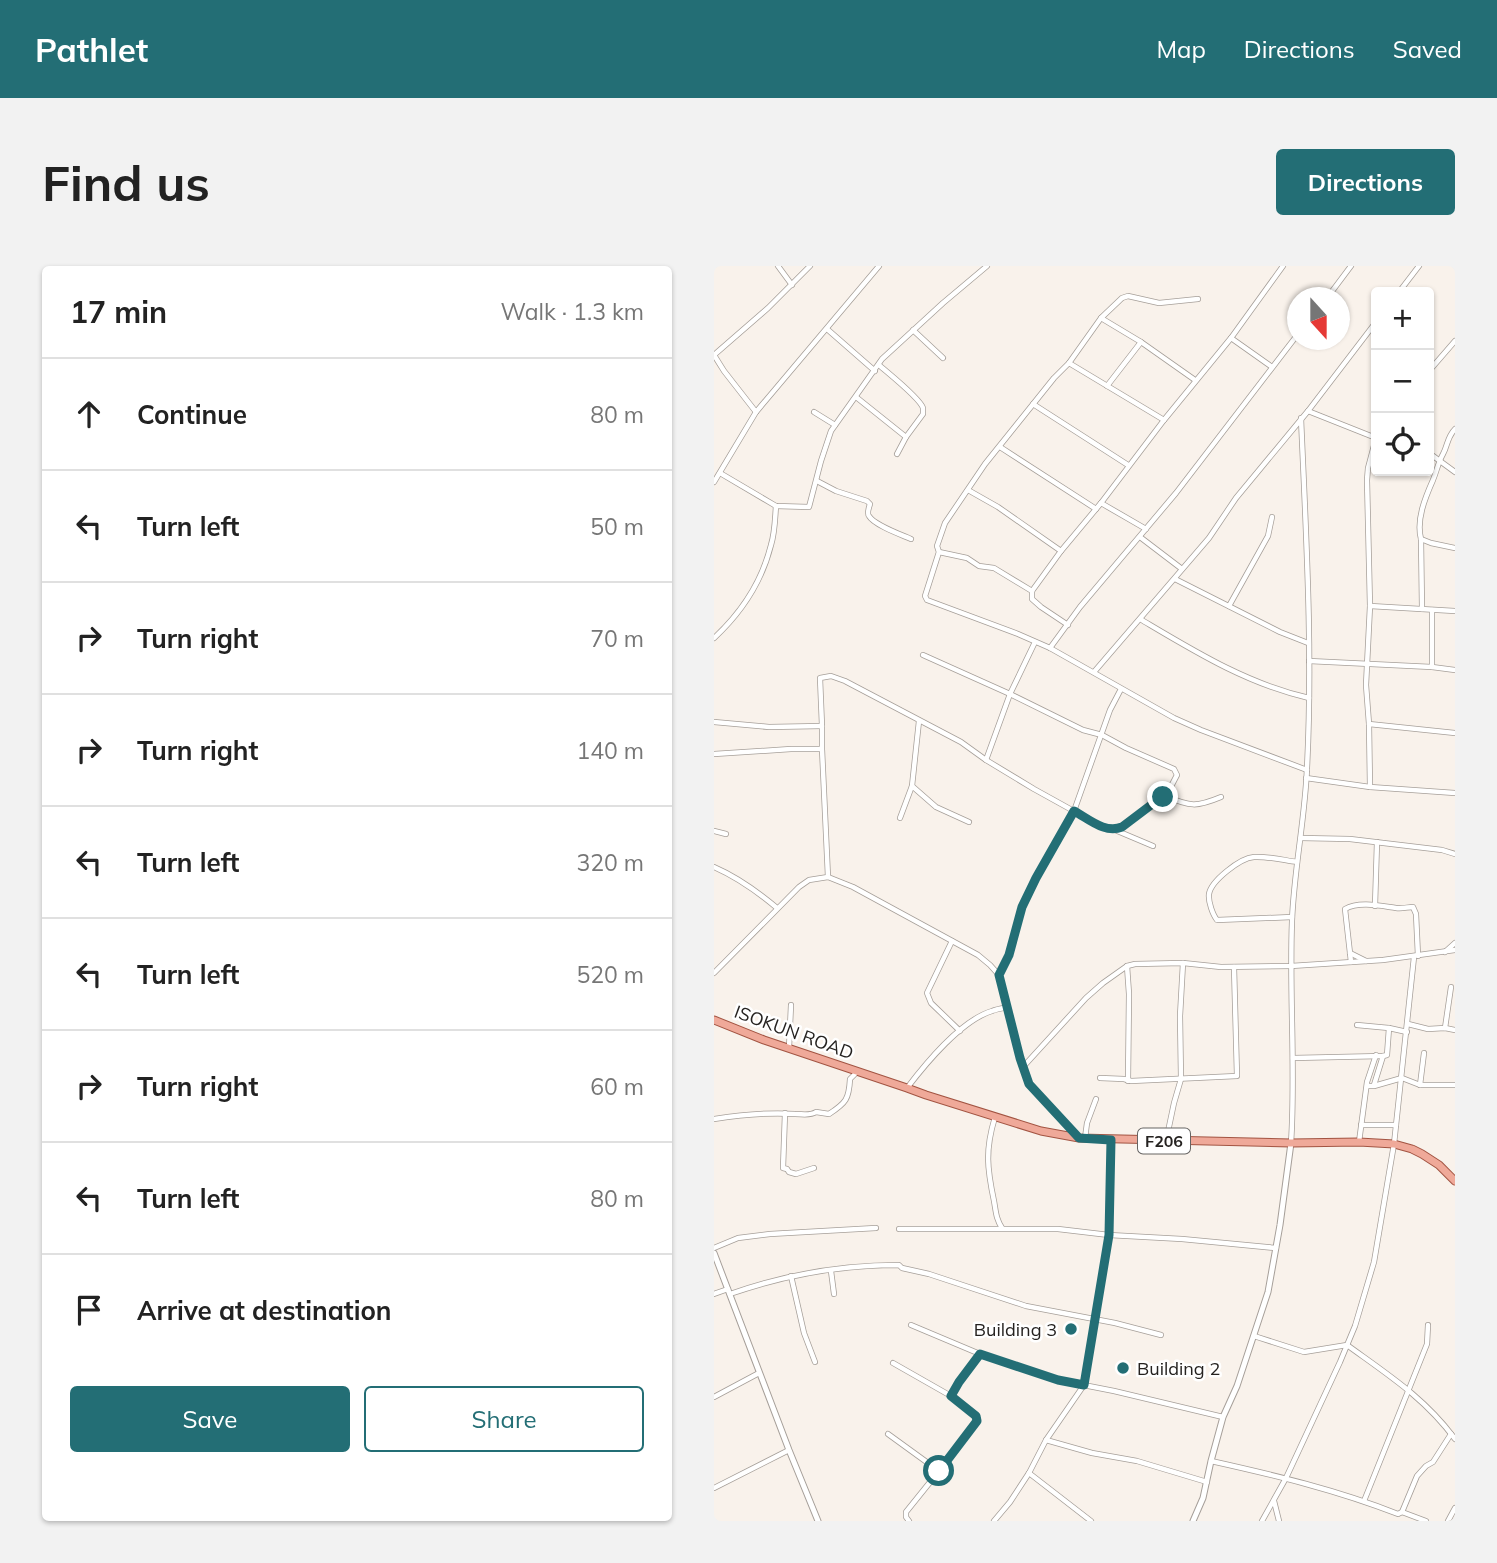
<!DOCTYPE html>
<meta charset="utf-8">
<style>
body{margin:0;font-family:Mulish,sans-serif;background:#f2f2f2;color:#222}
.controls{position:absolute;right:21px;top:21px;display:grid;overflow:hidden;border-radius:7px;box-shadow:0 2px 5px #0004}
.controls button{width:63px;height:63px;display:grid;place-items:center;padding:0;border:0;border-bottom:2px solid #e0e0e0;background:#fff;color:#222;font:35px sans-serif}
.compass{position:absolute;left:573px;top:21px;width:63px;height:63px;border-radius:50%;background:#fff;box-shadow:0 2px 5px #0004;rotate:159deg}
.stop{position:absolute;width:21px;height:21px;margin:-16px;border:5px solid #236e75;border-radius:50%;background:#fff}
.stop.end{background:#236e75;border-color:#fff;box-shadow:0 2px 7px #0008}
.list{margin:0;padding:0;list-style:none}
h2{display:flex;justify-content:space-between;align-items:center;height:91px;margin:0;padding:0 28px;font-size:30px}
h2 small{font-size:23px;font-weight:400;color:#767676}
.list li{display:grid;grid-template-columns:46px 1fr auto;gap:21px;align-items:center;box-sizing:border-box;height:112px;padding:0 28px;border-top:2px solid #e0e0e0}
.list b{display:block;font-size:26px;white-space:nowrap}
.list em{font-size:23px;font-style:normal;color:#767676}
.actions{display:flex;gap:14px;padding:21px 28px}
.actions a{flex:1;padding:16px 0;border:2px solid #236e75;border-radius:7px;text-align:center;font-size:24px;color:#236e75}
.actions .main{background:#236e75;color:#fff}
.icon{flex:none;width:38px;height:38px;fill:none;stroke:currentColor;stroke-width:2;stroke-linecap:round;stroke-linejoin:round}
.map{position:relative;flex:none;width:741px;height:1255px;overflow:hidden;border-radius:7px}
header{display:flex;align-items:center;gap:42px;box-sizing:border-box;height:98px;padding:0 35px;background:#236e75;color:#fff}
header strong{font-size:33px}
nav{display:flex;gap:38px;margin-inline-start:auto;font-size:24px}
.intro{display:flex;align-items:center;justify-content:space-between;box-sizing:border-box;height:168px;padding:0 42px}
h1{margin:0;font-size:49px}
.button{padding:18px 32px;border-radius:7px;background:#236e75;color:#fff;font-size:24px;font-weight:700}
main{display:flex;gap:42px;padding:0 42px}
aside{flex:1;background:#fff;border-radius:7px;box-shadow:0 2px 5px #0004}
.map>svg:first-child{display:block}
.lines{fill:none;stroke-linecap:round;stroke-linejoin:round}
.minor-casing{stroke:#a69f99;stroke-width:6}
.tertiary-casing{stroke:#a69f99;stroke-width:7}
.primary-casing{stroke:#a25442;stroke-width:9}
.minor{stroke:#fff;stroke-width:4.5}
.tertiary{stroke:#fff;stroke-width:5}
.primary{stroke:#efa999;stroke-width:7}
.route{stroke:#236e75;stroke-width:9}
.poi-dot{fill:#236e75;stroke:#fff;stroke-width:2.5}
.labels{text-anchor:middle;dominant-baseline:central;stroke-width:5;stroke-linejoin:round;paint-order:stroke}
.shield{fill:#fff;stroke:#666463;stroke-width:2}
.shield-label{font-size:16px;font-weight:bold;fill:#252220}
.street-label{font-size:18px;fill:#252220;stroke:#fff}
.poi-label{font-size:18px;fill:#252220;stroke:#fff;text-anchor:end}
</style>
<header>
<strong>Pathlet</strong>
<nav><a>Map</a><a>Directions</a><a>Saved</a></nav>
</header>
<div class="intro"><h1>Find us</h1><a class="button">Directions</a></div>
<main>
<aside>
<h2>17 min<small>Walk · 1.3 km</small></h2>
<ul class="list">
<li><svg class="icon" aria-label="ahead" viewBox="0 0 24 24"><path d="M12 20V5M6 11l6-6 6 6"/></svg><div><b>Continue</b></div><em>80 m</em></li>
<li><svg class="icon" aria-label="left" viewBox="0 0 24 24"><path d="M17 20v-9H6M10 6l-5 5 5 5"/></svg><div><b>Turn left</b></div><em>50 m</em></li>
<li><svg class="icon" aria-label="right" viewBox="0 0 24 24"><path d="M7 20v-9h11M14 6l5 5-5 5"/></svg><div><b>Turn right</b></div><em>70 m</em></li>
<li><svg class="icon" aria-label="right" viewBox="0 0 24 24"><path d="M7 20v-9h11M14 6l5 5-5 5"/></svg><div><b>Turn right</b></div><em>140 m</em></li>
<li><svg class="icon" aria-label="left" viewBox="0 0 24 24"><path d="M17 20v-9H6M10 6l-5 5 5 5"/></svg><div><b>Turn left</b></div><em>320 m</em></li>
<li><svg class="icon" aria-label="left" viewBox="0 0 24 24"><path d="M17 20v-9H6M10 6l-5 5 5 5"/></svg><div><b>Turn left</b></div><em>520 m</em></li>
<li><svg class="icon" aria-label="right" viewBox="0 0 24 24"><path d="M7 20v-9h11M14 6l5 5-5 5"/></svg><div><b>Turn right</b></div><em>60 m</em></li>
<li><svg class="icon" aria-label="left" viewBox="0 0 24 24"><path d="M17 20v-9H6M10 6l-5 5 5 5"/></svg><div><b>Turn left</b></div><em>80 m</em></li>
<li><svg class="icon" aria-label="arrive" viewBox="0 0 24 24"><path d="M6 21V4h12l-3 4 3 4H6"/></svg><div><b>Arrive at destination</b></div></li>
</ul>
<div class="actions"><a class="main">Save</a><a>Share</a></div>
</aside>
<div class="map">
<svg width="741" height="1255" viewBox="0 0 741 1255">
<rect width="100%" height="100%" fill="#f9f2eb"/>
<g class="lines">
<g class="minor-casing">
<g id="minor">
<polyline points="64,0 78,19"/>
<polyline points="685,26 705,0"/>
<polyline points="613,32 637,0"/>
<polyline points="484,33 445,37 414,30 408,32 387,52 355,97 340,112 271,198 231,257 223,280 225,286 211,330 213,334 304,368 336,382 460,452 487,464 593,504"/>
<polyline points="387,52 427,76 481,114"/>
<polyline points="113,63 161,105"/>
<polyline points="199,64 229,92"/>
<polyline points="517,72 558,101"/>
<polyline points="0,89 54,42 96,0"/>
<polyline points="0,89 10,105 42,146"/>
<polyline points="355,97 450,154"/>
<path d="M165,99C174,107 206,132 209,142C209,144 209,146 209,148L192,171L183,188"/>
<polyline points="715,105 741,75"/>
<polyline points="393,120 427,76"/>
<polyline points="142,131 192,171"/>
<polyline points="319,138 414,199"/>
<polyline points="594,145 662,172"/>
<polyline points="100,146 121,159"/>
<polyline points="286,181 382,243"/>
<polyline points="715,187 741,206"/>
<polyline points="6,207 62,240 95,241 107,195 117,165 168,93 229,37 273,0"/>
<path d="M103,215L122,225L153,235L156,238C155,241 153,248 155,250C160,259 188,269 197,273"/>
<polyline points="0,216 42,146 165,0"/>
<polyline points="254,224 284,241 347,285"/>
<polyline points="387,237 432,263"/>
<polyline points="426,271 468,303"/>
<polyline points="707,273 717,277 741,282"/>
<polyline points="225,286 253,292 265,300 280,302 318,325 318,333 327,341 354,359"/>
<polyline points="461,313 566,366 594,377"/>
<polyline points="318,325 347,285 387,237 450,154 517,72 569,0"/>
<polyline points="515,340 554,270 558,251"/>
<polyline points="656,340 741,345"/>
<path d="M708,343L707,273C702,254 711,232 719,214C723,204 724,197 729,188C734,179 733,171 741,163"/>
<polyline points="718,344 718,401"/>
<path d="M426,353C480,385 533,418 595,432"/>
<path d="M0,372C27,347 48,315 57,279C61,266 61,252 62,240"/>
<polyline points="336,382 366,341 462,227 584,68"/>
<polyline points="209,389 296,428 369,464 388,469 412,482 460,503 463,509 452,530"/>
<polyline points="595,395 718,401 741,404"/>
<polyline points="380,406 495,272 522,232 594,145 662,56"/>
<polyline points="0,456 55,461 108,460"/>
<polyline points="655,458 741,467"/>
<polyline points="0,488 77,483 107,483"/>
<polyline points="272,494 296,428 321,376"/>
<polyline points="592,512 656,521 741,527"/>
<polyline points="198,520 222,541 255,556"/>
<polyline points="656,521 655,458 652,419 656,340 653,214 654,202 662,172"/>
<polyline points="186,552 198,520 205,455"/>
<path d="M403,563L408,561L445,533L452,530C476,541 483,541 507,531"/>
<polyline points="0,565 12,568"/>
<polyline points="587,572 636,573 728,584 741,588"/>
<path d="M0,601C23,611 44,626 63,642"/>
<polyline points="114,611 108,483 108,460 106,412 117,410 131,415 247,476 272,494 320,523 385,559 391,562 401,564 439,580"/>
<polyline points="661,640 663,576"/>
<path d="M578,651L503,654C499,649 494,636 495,628C497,615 526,592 540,591C553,590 569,594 583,596"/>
<polyline points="238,675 213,727 217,737 246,765"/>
<polyline points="731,686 741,677"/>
<polyline points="636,687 652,695"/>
<path d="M637,696L631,643C645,635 667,640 682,642C688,643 694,641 699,641L702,648L704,690"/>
<polyline points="413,700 415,728 414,815"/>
<polyline points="0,707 85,621 95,614 114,611 139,621 264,689 276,699 285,709 306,792 315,818 365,872"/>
<polyline points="285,709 295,689 308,641 322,612 360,545 396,444 407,423"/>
<polyline points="694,758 714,763 731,762 741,764"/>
<polyline points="643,759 675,762 693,766"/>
<polyline points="731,762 737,721"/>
<polyline points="75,782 77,739"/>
<polyline points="579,792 669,790"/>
<polyline points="309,801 372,732 389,717 413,700 421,698 469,697 507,701 577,700 669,694 741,684"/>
<polyline points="386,812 410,813 417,815 523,810 520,701"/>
<polyline points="660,819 669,790 673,789 675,762"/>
<polyline points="706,819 710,787"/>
<polyline points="653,820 660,820 688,812 706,819 741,819"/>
<path d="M193,822C212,797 248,754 278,745C283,743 289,742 294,741"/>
<polyline points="71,847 69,902 73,903 75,906 82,908 100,902"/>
<path d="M281,851C271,884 273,902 280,935C282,946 282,953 288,962"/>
<path d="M0,853C26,849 54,846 81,848C89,848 96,850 102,846L115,848C132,837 135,833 136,813L141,808V804"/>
<polyline points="647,859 682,859"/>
<polyline points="371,872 373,857 382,833"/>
<polyline points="452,875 460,837 467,813 466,750 469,697"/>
<polyline points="645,876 653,816 662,789"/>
<path d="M577,877C582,803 575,729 578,655C580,603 591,553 593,502C599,385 592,268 587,152"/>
<polyline points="185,963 344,963 395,969 468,973 562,982"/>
<polyline points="0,982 24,972 56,968 162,962"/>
<polyline points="117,1005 120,1028"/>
<polyline points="77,1010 90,1067 101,1096"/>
<polyline points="0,1028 14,1023"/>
<path d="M16,1028C70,1009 127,999 185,999L188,1002L215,1008L312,1040L401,1057L447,1069"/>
<polyline points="197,1059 266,1088 344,1114 400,1125 509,1151"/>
<path d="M540,1070L590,1086L633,1079C673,1108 711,1132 741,1173"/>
<polyline points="179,1097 237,1130 264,1153 225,1205 192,1246 192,1251 195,1255"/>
<polyline points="237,1130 245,1116 266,1088"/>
<polyline points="0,1131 45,1107"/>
<polyline points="174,1168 225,1205"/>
<polyline points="332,1174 378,1187 423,1195 493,1216"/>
<path d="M497,1195C560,1209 623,1224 684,1248L688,1246L712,1255"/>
<polyline points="315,1207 377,1255"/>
<polyline points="0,1222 75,1184"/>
<polyline points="560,1235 565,1255"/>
<polyline points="650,1235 713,1078 714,1059"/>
<polyline points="688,1246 703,1210 712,1200 719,1196 737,1168"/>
<polyline points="280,1255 296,1236 315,1207 332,1174 370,1119 395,969 397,874"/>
<polyline points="548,1255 572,1212 626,1096 641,1060 660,996 680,878 700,691"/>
<polyline points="734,1255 741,1242"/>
</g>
</g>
<g class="tertiary-casing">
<g id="tertiary">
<polyline points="0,987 75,1184 104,1255"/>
<polyline points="479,1255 489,1232 497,1195 509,1151 523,1120 554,1026 566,959 577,877"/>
</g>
</g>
<g class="primary-casing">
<polyline id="primary" points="0,754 50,774 193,822 212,829 327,865 365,872 577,877 645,876 680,878 698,883 708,888 725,899 741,915"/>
</g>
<use href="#minor" class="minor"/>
<use href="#tertiary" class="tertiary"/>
<use href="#primary" class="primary"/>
</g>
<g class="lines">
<path class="route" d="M225,1205L263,1155L262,1150L237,1130L245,1116L266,1088L344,1114L370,1119L395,969L397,874L365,872L315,818L306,792L285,709L295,689L308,641L322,612L360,545C375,553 391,568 408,561L445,533L449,531"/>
</g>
<g class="poi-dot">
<circle cx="357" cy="1063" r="7"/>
<circle cx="409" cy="1102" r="7"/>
</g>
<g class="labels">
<rect class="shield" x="424" y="862.5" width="52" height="25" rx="5"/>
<g class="shield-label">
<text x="450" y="875">F206</text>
</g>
<g class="street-label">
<text transform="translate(80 766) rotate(20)">ISOKUN ROAD</text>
</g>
<g class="poi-label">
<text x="343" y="1063">Building 3</text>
<text x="423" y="1102" text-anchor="start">Building 2</text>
</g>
</g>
</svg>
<div class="controls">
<button>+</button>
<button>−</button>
<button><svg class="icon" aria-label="locate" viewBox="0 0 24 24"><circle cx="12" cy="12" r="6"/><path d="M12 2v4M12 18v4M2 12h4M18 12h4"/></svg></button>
</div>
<svg class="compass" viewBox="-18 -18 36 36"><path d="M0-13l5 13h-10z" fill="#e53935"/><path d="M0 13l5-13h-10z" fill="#767676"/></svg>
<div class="stop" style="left:225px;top:1205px"></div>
<div class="stop end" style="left:449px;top:531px"></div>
</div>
</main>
